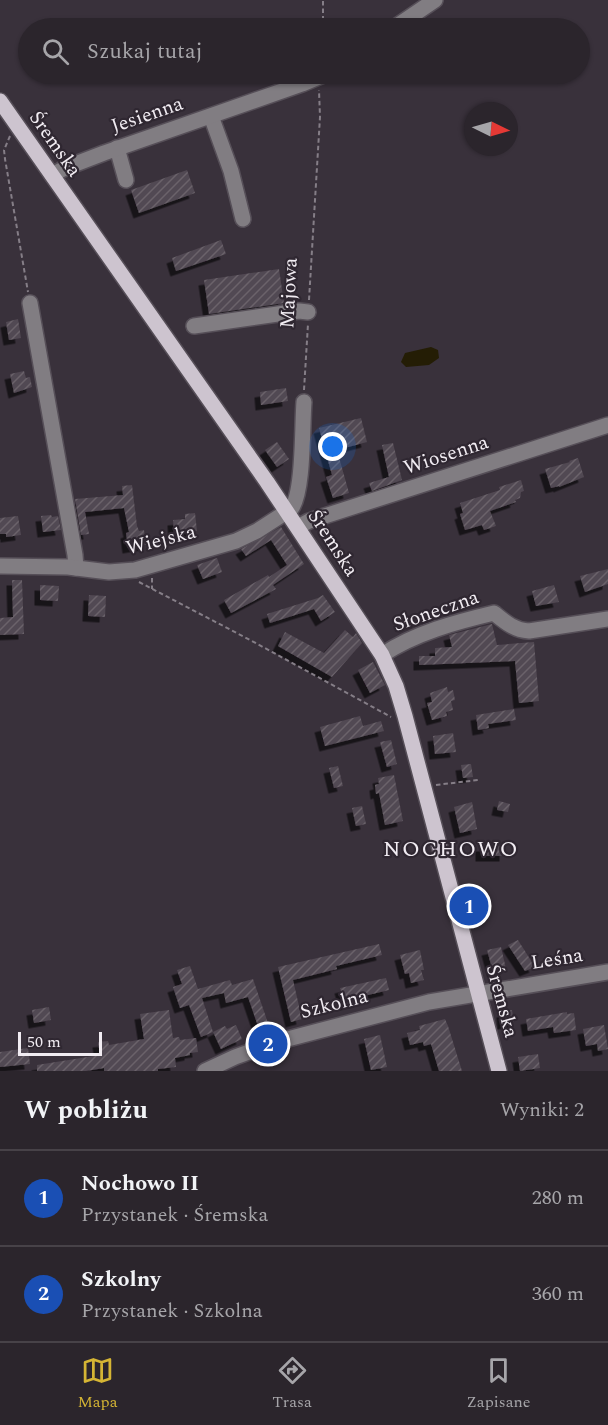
<!DOCTYPE html>
<html lang="pl">
<meta charset="utf-8">
<style>
body{margin:0;font-family:Spectral,serif;background:#373138;color:#f1f3f6}
.compass{position:absolute;left:464px;top:102px;width:54px;height:54px;border-radius:50%;background:#2b252c;box-shadow:0 2px 4px #0004;rotate:95deg}
.scale{position:absolute;left:18px;bottom:15px;width:84px;box-sizing:border-box;padding-left:6px;border:3px solid #f1ecf2;border-top:0;font-size:16px;line-height:21px;white-space:nowrap;color:#f1ecf2;-webkit-text-stroke:4px #2f2731;paint-order:stroke}
.you{position:absolute;left:333px;top:447px;width:21px;height:21px;margin:-15px;border:4px solid #fff;border-radius:50%;background:#1a73e8;box-shadow:0 0 0 9px #1a73e833}
.badge{display:grid;place-items:center;width:39px;height:39px;border-radius:50%;background:#d5b534;color:#fff;font-size:20px;font-weight:700}
.pin{position:absolute;translate:-50% -50%;border:3px solid #fff;box-shadow:0 2px 6px #0006}
.list{margin:0;padding:0;list-style:none}
h2{display:flex;justify-content:space-between;align-items:center;height:78px;margin:0;padding:0 24px;font-size:26px}
h2 small{font-size:20px;font-weight:400;color:#a6a5a9}
.list li{display:grid;grid-template-columns:39px 1fr auto;gap:18px;align-items:center;box-sizing:border-box;height:96px;padding:0 24px;border-top:2px solid #474248}
.list b{display:block;font-size:22px;white-space:nowrap}
.list p{margin:0;font-size:20px;white-space:nowrap;color:#a6a5a9}
.list em{font-size:20px;font-style:normal;color:#a6a5a9}
.icon{flex:none;width:33px;height:33px;fill:none;stroke:currentColor;stroke-width:2;stroke-linecap:round;stroke-linejoin:round}
.map{position:relative;flex:none;width:608px;height:1071px;overflow:hidden}
.search{position:absolute;background:#2b252c;box-shadow:0 2px 4px #0004;left:18px;right:18px;top:18px;height:66px;display:flex;align-items:center;gap:15px;box-sizing:border-box;padding:0 21px;border-radius:33px;color:#a6a5a9;font-size:22px}
.sheet{height:270px;background:#2b252c}
nav{display:flex;justify-content:space-around;align-items:center;box-sizing:border-box;height:84px;border-top:2px solid #474248;background:#2b252c;font-size:16px;color:#a6a5a9}
nav a{display:grid;justify-items:center;gap:3px}
nav .on{color:#d5b534}
.map>svg:first-child{display:block}
.water{fill:#241d05}
.building{fill:url(#building-hatch);filter:url(#shadow)}
.lines{fill:none;stroke-linecap:round;stroke-linejoin:round}
.minor-casing{stroke:#564f58;stroke-width:18}
.major-casing{stroke:#564f58;stroke-width:18}
.path{stroke:#857e87;stroke-width:2;stroke-dasharray:4.5 3;stroke-linecap:butt}
.minor{stroke:#817d82;stroke-width:15}
.major{stroke:#cdc4cf;stroke-width:15}
.labels{text-anchor:middle;dominant-baseline:central;stroke-width:4.5;stroke-linejoin:round;paint-order:stroke}
.street-label{font-size:20px;fill:#f1ecf2;stroke:#2f2731}
.quarter-label{font-size:22px;letter-spacing:1.5px;fill:#f1ecf2;stroke:#2f2731}
</style>
<div class="map">
<svg width="608" height="1071" viewBox="0 0 608 1071">
<defs>
<pattern id="building-hatch" width="6" height="6" patternUnits="userSpaceOnUse" patternTransform="scale(1.5)"><rect width="6" height="6" fill="#514852"/><path d="M-1 1l2-2M0 6l6-6M5 7l2-2" fill="none" stroke="#6a636b"/></pattern>
<filter id="shadow"><feDropShadow dx="-5.5" dy="5.5" stdDeviation="0" flood-color="#0009"/></filter>
</defs>
<rect width="100%" height="100%" fill="#39313b"/>
<polygon class="water" points="431,347 438,350 439,358 429,365 406,367 401,362 405,353"/>
<g class="building">
<polygon points="187,170 195,193 139,213 131,190"/>
<polygon points="221,240 226,254 176,271 172,258"/>
<polygon points="279,269 284,303 209,314 204,280"/>
<polygon points="18,319 21,338 9,340 6,322"/>
<polygon points="24,371 26,378 30,377 32,387 14,393 10,374"/>
<polygon points="286,388 288,401 261,405 260,392"/>
<polygon points="361,418 367,442 337,450 349,493 333,498 326,477 332,475 319,428"/>
<polygon points="277,442 289,459 277,467 265,450"/>
<polygon points="393,443 402,480 372,491 369,483 389,477 382,445"/>
<polygon points="578,458 584,477 559,487 559,486 551,488 545,469 570,462 569,461"/>
<polygon points="521,480 524,491 521,492 520,498 515,500 516,502 490,511 496,526 484,530 482,525 465,530 460,514 463,513 460,503 500,490 499,487"/>
<polygon points="132,485 137,526 139,531 144,530 146,545 128,548 126,533 129,532 124,508 85,512 89,534 81,535 75,499 123,495 122,486"/>
<polygon points="195,513 197,531 174,534 173,520 185,519 185,514"/>
<polygon points="51,515 52,517 58,516 61,530 43,532 41,516"/>
<polygon points="18,516 21,535 6,537 6,534 0,534 0,518"/>
<polygon points="281,527 304,564 273,585 276,589 231,613 224,600 268,575 269,577 287,565 271,540 246,556 241,549"/>
<polygon points="217,558 222,572 203,579 197,565"/>
<polygon points="608,569 608,584 585,592 580,576"/>
<polygon points="12,580 22,580 24,634 0,635 0,618 13,617"/>
<polygon points="40,585 59,586 58,601 40,600"/>
<polygon points="554,585 559,602 536,606 532,591"/>
<polygon points="89,595 106,596 105,617 88,616"/>
<polygon points="323,595 335,612 321,621 314,609 270,623 267,614 318,598"/>
<polygon points="492,624 497,645 534,642 539,701 519,703 515,661 419,665 419,656 435,656 435,648 452,647 449,635"/>
<polygon points="345,630 353,637 356,633 362,643 332,677 278,646 285,632 324,653"/>
<polygon points="373,662 385,685 370,693 358,670"/>
<polygon points="447,687 448,692 453,690 455,700 451,701 453,710 446,712 447,716 432,720 427,703 432,702 430,693"/>
<polygon points="514,709 516,720 488,724 489,728 478,730 476,715"/>
<polygon points="360,716 363,726 381,721 384,731 325,746 320,727"/>
<polygon points="453,733 456,752 435,754 433,736"/>
<polygon points="391,740 397,764 387,767 380,742"/>
<polygon points="471,764 473,777 463,778 461,765"/>
<polygon points="338,766 343,786 334,788 329,768"/>
<polygon points="394,775 403,821 385,825 379,793 376,794 375,785 379,784 378,778"/>
<polygon points="499,801 510,804 508,812 497,810"/>
<polygon points="472,802 477,829 460,833 454,807"/>
<polygon points="362,806 366,824 356,826 352,808"/>
<rect x="481" y="846" width="24" height="10"/>
<polygon points="518,940 535,967 525,971 508,945"/>
<polygon points="379,944 382,955 336,966 337,969 293,980 302,1019 291,1022 278,967"/>
<polygon points="501,947 506,969 493,972 487,950"/>
<polygon points="420,950 424,970 421,970 424,980 411,983 409,973 405,974 400,955"/>
<polygon points="190,966 198,989 230,980 232,985 253,979 269,1026 259,1029 248,997 226,1003 224,993 202,998 213,1032 225,1026 227,1029 236,1025 242,1039 221,1049 213,1032 201,1037 189,1005 180,1008 173,987 182,984 177,970"/>
<polygon points="386,978 389,990 364,996 364,1000 345,1005 340,988"/>
<polygon points="49,1007 51,1020 34,1023 32,1010"/>
<polygon points="169,1010 173,1038 179,1037 180,1040 196,1038 198,1052 190,1053 190,1055 175,1058 176,1067 158,1069 158,1071 104,1071 104,1068 86,1071 37,1071 37,1065 100,1055 98,1042 108,1041 109,1045 144,1039 140,1014"/>
<polygon points="512,1010 514,1022 503,1024 502,1012"/>
<polygon points="567,1012 567,1014 574,1013 576,1030 554,1033 553,1027 528,1031 526,1019"/>
<polygon points="445,1019 448,1026 462,1071 439,1071 431,1044 424,1046 423,1042 410,1045 407,1033 420,1030 419,1026"/>
<polygon points="604,1025 608,1049 598,1051 597,1044 586,1046 583,1029"/>
<polygon points="380,1035 387,1067 371,1070 364,1039"/>
<polygon points="28,1048 30,1064 0,1067 0,1052"/>
<polygon points="538,1054 540,1068 520,1071 518,1057"/>
</g>
<g class="lines">
<g class="minor-casing">
<g id="minor">
<polyline points="394,28 435,0"/>
<polyline points="211,116 231,171 243,219"/>
<polyline points="117,148 126,180"/>
<polyline points="52,175 65,168 104,153 302,84 326,74"/>
<polyline points="30,303 75,555 76,568"/>
<polyline points="194,326 299,311 308,312"/>
<polyline points="298,527 309,521 608,425"/>
<path d="M0,566L68,567L109,572L135,570L236,541L257,531L291,509C304,493 302,425 304,402"/>
<path d="M382,655C415,633 456,622 494,613C505,622 514,630 529,631L608,619"/>
<polyline points="205,1071 235,1057 280,1041 429,1002 608,972"/>
</g>
</g>
<g class="major-casing">
<polyline id="major" points="0,101 267,482 382,655 396,686 405,716 499,1071"/>
</g>
<g class="path">
<polyline points="323,28 323,0"/>
<polyline points="10,136 4,150 5,159 28,292"/>
<polyline points="309,300 320,117 319,90"/>
<polyline points="304,390 308,324"/>
<polyline points="152,578 152,589"/>
<polyline points="139,582 252,641 391,717"/>
<polyline points="436,785 478,780"/>
</g>
<use href="#minor" class="minor"/>
<use href="#major" class="major"/>
</g>
<g class="labels">
<g class="street-label">
<text transform="translate(147 115) rotate(-19)">Jesienna</text>
<text transform="translate(55 144) rotate(55)">Śremska</text>
<text transform="translate(289 293) rotate(-87)">Majowa</text>
<text transform="translate(446 455) rotate(-18)">Wiosenna</text>
<text transform="translate(161 540) rotate(-14)">Wiejska</text>
<text transform="translate(333 543) rotate(57)">Śremska</text>
<text transform="translate(436 611) rotate(-19)">Słoneczna</text>
<text transform="translate(557 959) rotate(-9)">Leśna</text>
<text transform="translate(502 1001) rotate(75)">Śremska</text>
<text transform="translate(334 1004) rotate(-14)">Szkolna</text>
</g>
<g class="quarter-label">
<text x="451" y="849">NOCHOWO</text>
</g>
</g>
</svg>
<svg class="compass" viewBox="-18 -18 36 36"><path d="M0-13l5 13h-10z" fill="#e53935"/><path d="M0 13l5-13h-10z" fill="#a6a5a9"/></svg>
<div class="scale">50 m</div>
<div class="you"></div>
<div class="pin badge" style="left:469px;top:906px;background:#1a4fb4">1</div>
<div class="pin badge" style="left:268px;top:1044px;background:#1a4fb4">2</div>
<div class="search"><svg class="icon" aria-label="search" viewBox="0 0 24 24"><circle cx="10" cy="10" r="6"/><path d="M15 15l6 6"/></svg>Szukaj tutaj</div>
</div>
<section class="sheet">
<h2>W pobliżu<small>Wyniki: 2</small></h2>
<ul class="list">
<li><span class="badge" style="background:#1a4fb4">1</span><div><b>Nochowo II</b><p>Przystanek · Śremska</p></div><em>280 m</em></li>
<li><span class="badge" style="background:#1a4fb4">2</span><div><b>Szkolny</b><p>Przystanek · Szkolna</p></div><em>360 m</em></li>
</ul>
</section>
<nav>
<a class="on"><svg class="icon" aria-label="map" viewBox="0 0 24 24"><path d="M3 6l6-2 6 2 6-2v14l-6 2-6-2-6 2zM9 4v14M15 6v14"/></svg>Mapa</a>
<a><svg class="icon" aria-label="directions" viewBox="0 0 24 24"><path d="M12 3l9 9-9 9-9-9zM9 14v-3h6M13 9l2 2-2 2"/></svg>Trasa</a>
<a><svg class="icon" aria-label="saved" viewBox="0 0 24 24"><path d="M7 4h10v16l-5-4-5 4z"/></svg>Zapisane</a>
</nav>
